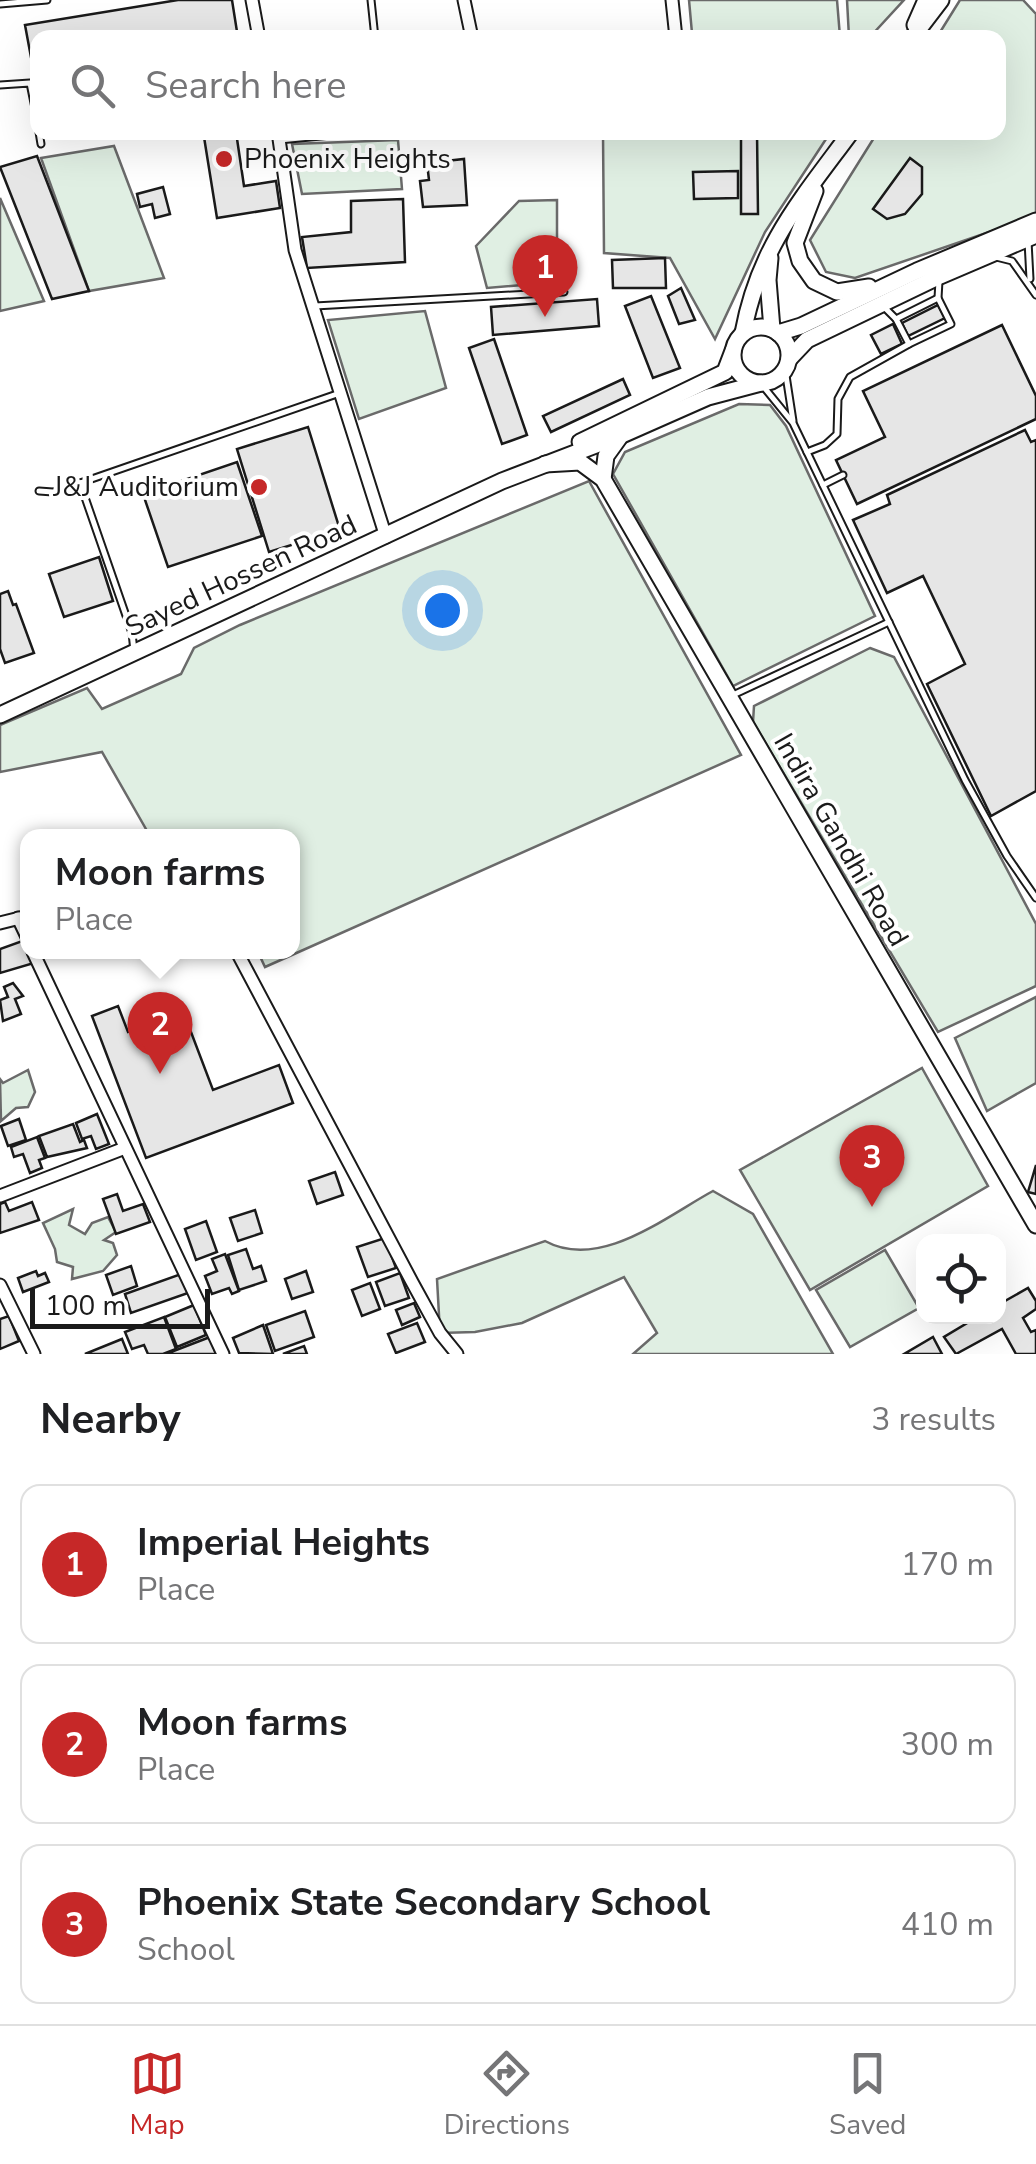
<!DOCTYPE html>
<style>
body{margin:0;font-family:"Nunito Sans",sans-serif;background:#f6f6f6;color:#202124}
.controls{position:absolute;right:30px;bottom:30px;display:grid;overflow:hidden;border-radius:20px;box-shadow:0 10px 40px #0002}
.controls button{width:90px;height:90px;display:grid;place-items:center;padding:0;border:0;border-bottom:2px solid #e0e0e0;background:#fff;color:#202124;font:50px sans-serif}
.scale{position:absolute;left:30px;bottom:25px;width:180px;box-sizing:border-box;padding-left:10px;border:5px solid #1a1a1a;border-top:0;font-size:28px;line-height:35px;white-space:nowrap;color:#1a1a1a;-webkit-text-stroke:8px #fff;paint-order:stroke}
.you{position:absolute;left:442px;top:610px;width:35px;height:35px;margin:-25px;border:8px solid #fff;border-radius:50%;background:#1a73e8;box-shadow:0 0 0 15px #1a73e833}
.badge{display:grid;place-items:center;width:65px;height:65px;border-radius:50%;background:#c62828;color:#fff;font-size:32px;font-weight:700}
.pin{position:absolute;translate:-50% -82px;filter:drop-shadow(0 2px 5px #0008)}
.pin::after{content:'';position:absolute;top:52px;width:35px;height:30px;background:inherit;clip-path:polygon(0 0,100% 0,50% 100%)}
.popup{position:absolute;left:20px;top:829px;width:280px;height:130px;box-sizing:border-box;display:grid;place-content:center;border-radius:20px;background:#fff;filter:drop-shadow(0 2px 8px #0005);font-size:32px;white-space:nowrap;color:#757577}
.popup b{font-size:38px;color:#202124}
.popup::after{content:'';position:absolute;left:50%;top:100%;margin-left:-20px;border:20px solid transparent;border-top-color:#fff}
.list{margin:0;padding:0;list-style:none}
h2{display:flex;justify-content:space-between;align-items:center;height:130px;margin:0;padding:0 40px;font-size:42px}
h2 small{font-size:32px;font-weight:400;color:#757577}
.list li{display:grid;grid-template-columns:65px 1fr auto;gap:30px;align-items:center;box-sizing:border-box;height:160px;margin:0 20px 20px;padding:0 20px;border:2px solid #e0e0e0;border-radius:20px}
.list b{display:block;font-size:38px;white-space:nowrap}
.list p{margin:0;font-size:32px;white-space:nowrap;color:#757577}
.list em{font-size:32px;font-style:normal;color:#757577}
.icon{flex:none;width:55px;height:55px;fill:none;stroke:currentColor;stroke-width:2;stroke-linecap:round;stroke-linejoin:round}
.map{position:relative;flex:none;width:1036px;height:1354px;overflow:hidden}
.search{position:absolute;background:#fff;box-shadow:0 10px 40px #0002;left:30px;right:30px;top:30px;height:110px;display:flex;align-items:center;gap:25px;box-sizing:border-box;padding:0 35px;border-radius:20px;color:#757577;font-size:38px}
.sheet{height:670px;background:#fff}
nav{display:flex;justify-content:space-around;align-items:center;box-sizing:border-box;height:140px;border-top:2px solid #e0e0e0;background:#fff;font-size:28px;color:#757577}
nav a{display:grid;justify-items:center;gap:5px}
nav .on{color:#c62828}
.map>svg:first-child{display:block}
.green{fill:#e0efe3;stroke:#6a6a6a;stroke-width:2.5}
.building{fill:#e6e6e6;stroke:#1a1a1a;stroke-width:2.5}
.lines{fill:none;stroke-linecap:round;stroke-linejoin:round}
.lane-casing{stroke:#1a1a1a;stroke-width:9}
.street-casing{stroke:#1a1a1a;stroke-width:15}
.secondary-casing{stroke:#1a1a1a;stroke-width:19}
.lane{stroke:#fff;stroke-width:5}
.street{stroke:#fff;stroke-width:11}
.secondary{stroke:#fff;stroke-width:15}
.poi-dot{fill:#c62828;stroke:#fff;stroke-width:4}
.labels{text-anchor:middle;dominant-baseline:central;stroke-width:8;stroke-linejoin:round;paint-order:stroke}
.poi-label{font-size:28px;fill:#1a1a1a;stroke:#fff;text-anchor:start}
.street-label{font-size:28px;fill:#1a1a1a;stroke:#fff}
</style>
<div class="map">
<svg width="1036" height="1354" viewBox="0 0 1036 1354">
<rect width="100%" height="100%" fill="#fff"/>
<g class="green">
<polygon points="689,0 837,0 840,37 692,33"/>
<polygon points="847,0 904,0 869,38 849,37"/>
<polygon points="960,0 1023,0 1036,14 1036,216 855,278 826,272 810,240 877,133 998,132 998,38 937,37"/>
<polygon points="603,133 830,133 765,232 715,339 670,258 604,253"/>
<polygon points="398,140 402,189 302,194 292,144"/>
<polygon points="114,146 164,278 89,291 41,158"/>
<polygon points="0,198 44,301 0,311"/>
<polygon points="557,200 557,282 487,288 476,246 519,201"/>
<polygon points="425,311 446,388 359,419 328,320"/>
<polygon points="739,404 770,405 786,426 875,616 733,686 613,474 625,452"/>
<polygon points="589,481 741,755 265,967 258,952 292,952 292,836 150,836 102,752 0,772 0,725 87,688 102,709 181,674 194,648 240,625"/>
<polygon points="870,648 894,657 1036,924 1036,986 938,1032 753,722 754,706"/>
<polygon points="1036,997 1036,1083 987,1111 955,1038"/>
<polygon points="922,1068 988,1186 810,1290 740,1170"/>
<polygon points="28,1070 35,1092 28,1107 16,1108 1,1121 0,1079 3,1083"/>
<path d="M713,1191L753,1214L833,1354H633L657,1333L624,1277L522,1323L475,1332L440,1333L437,1279L545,1241C600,1271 665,1217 713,1191Z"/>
<polygon points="73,1209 69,1225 85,1234 92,1223 108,1217 116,1232 104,1240 113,1243 117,1255 103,1271 72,1279 73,1267 57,1262 55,1249 43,1223"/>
<polygon points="885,1250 919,1308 850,1347 816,1290"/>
</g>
<g class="building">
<polygon points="178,0 232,0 238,38 38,38 38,68 33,68 25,25"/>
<polygon points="236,132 244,186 276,181 280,208 217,218 204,137"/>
<polygon points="741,132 757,132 758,214 741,214"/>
<polygon points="37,156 89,291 52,299 0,167"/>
<polygon points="910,158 922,167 922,194 905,214 887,219 873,209"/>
<polygon points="464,159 467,205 423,207 420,181 429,180 427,163"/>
<polygon points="738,171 738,198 694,199 693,172"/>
<polygon points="163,187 170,214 155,218 152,204 140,207 137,194"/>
<polygon points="403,199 405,262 307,268 302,237 351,232 351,201"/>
<polygon points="665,258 666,288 613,288 612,260"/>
<polygon points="681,288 695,320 679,324 668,296"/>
<polygon points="651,296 680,368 653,378 625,306"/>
<polygon points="597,299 599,326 493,335 491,307"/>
<polygon points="938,305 945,318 908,336 902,323"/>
<polygon points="893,324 902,344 881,354 871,335"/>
<polygon points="1002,325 1036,396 1036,419 857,504 836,460 885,437 863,391"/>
<polygon points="494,339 527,435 502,444 469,348"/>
<polygon points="623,379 630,395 551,432 543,416"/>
<polygon points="308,427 340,530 269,552 237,449"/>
<polygon points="1025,430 1031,442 1036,440 1036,791 991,816 927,684 965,664 923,576 887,593 853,520 890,504 887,495"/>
<polygon points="237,462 262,536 168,567 143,494"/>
<polygon points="99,557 113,601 64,617 49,574"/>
<polygon points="8,591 13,605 16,604 34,653 5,663 0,649 0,594"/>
<polygon points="25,940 34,963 0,973 0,949"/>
<polygon points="13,983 23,996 15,999 21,1014 3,1021 0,1000 8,997 4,987"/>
<polygon points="118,1006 128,1032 183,1011 213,1090 279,1065 293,1103 146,1158 92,1016"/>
<polygon points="97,1114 109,1144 96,1149 91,1136 82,1139 76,1123"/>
<polygon points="19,1119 26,1140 8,1146 1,1126"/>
<polygon points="73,1124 80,1142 84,1140 87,1148 47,1157 39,1136"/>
<polygon points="37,1137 45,1158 39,1160 42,1168 30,1173 23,1154 14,1157 11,1147"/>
<polygon points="1036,1165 1036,1194 1028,1192"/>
<polygon points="335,1172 343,1195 317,1204 309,1181"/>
<polygon points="117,1194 123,1211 143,1204 150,1222 116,1234 103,1199"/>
<polygon points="5,1202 9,1211 32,1202 39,1220 0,1233 0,1204"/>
<polygon points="255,1210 262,1233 238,1241 230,1218"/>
<polygon points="206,1221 217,1252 196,1260 185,1229"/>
<polygon points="385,1238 396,1268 368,1277 357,1247"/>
<polygon points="246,1249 253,1269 261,1266 266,1281 239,1290 228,1255"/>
<polygon points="225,1254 239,1291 232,1294 229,1288 212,1294 205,1276 217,1271 212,1259"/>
<polygon points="131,1266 137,1286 113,1295 106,1275"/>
<polygon points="36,1271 38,1276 45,1273 49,1282 23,1292 18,1278"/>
<polygon points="306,1271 313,1292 292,1299 285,1279"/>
<polygon points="400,1273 409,1298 385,1306 376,1282"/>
<polygon points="181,1274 188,1293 131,1313 125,1294"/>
<polygon points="370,1283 380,1309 362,1316 352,1290"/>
<polygon points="1028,1288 1036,1301 1036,1309 1023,1318 1031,1332 1036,1330 1036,1354 1016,1354 1002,1329 956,1354 944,1337 979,1316 998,1316 998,1305"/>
<polygon points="414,1303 420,1317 402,1325 396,1310"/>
<polygon points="194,1305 206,1335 177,1347 165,1317"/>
<polygon points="305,1311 314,1337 275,1351 266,1325"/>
<polygon points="9,1316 19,1341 0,1349 0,1319"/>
<polygon points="164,1317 176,1349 163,1354 148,1354 144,1345 132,1349 125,1332"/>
<polygon points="417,1323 425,1342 396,1353 388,1334"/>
<polygon points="263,1325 273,1354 239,1353 233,1338"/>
<polygon points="210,1337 216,1354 166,1354"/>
<polygon points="933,1337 942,1354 904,1354"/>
<polygon points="122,1339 128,1354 85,1354"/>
<polygon points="304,1346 307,1354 283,1354"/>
</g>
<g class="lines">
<g class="lane-casing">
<g id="lane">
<polyline points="371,0 375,38"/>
<polyline points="0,4 47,0"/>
<polyline points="0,85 30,83 38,123"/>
<polyline points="39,132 41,144"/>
<polyline points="1028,241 1030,279"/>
<polyline points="996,257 1012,261 1036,295"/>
<polyline points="315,306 564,292"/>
<polyline points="896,319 938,298"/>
<polyline points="909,344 951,324 938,298 939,281"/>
<polyline points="785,369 793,421"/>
<polyline points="763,386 793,423 965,780 1007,856 1036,898"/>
<polyline points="807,452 825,445 837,434 838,399 850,377 909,344 896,319 885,308"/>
<polyline points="80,483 132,633 134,651"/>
<polyline points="823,485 843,475"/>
<polyline points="39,491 53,492 80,483 337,394"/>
<polyline points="733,695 889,622"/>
</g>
</g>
<g class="street-casing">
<g id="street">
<polyline points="252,0 259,38"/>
<polyline points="464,0 472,38"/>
<polyline points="672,0 676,38"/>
<polyline points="278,132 295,250 386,537"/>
<polyline points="279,137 331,132"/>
<polyline points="18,918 28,939"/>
<polyline points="0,923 28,916"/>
<polyline points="33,952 223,1354"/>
<polyline points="237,952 412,1282 440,1333 457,1354"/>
<polyline points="0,1196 125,1148"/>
<polyline points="0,1285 34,1354"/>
</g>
</g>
<g class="secondary-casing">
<g id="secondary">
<polyline points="915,25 926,0"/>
<polyline points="912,38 941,0"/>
<polyline points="815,191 795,243 800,261 814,281 837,292 869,287"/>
<polyline points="770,258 768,280 772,329"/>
<circle cx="761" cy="355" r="28"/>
<path d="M743,333C759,247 800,201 851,132"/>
<polyline points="778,333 801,326 917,271 1036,221"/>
<polyline points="789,359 807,340 940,276 1036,235"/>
<polyline points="580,442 725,372 733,351"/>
<polyline points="545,464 580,462 603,479 1036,1225"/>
<polyline points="603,479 606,456 619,438"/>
<polyline points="0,715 502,481 622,435 708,397 761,383"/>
</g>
</g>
<use href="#lane" class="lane"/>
<use href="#street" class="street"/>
<use href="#secondary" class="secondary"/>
</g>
<g class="poi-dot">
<circle cx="224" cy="159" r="10"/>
<circle cx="259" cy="487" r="10"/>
</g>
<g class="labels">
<g class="poi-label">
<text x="244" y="159">Phoenix Heights</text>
<text x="239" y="487" text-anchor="end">J&amp;J Auditorium</text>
</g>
<g class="street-label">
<text transform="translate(241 576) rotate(-25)">Sayed Hossen Road</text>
<text transform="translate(841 840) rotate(60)">Indira Gandhi Road</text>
</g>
</g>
</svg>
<div class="controls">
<button><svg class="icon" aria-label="locate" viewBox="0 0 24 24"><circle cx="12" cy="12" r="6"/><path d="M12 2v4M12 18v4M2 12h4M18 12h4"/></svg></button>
</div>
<div class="scale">100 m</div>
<div class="you"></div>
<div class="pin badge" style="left:545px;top:317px">1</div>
<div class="pin badge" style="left:160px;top:1074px">2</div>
<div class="popup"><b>Moon farms</b>Place</div>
<div class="pin badge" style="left:872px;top:1207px">3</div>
<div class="search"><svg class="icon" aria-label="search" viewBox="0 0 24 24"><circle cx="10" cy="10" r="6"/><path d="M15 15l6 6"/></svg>Search here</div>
</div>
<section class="sheet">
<h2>Nearby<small>3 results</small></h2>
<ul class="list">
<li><span class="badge">1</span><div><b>Imperial Heights</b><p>Place</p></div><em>170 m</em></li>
<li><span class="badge">2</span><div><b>Moon farms</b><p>Place</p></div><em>300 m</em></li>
<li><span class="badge">3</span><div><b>Phoenix State Secondary School</b><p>School</p></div><em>410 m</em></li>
</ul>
</section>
<nav>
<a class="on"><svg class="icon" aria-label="map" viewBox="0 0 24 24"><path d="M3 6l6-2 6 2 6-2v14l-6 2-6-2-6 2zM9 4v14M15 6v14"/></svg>Map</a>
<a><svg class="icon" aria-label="directions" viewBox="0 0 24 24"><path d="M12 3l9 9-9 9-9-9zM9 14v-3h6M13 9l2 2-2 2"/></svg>Directions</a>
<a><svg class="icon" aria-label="saved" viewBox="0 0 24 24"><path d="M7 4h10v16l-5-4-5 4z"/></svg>Saved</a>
</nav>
